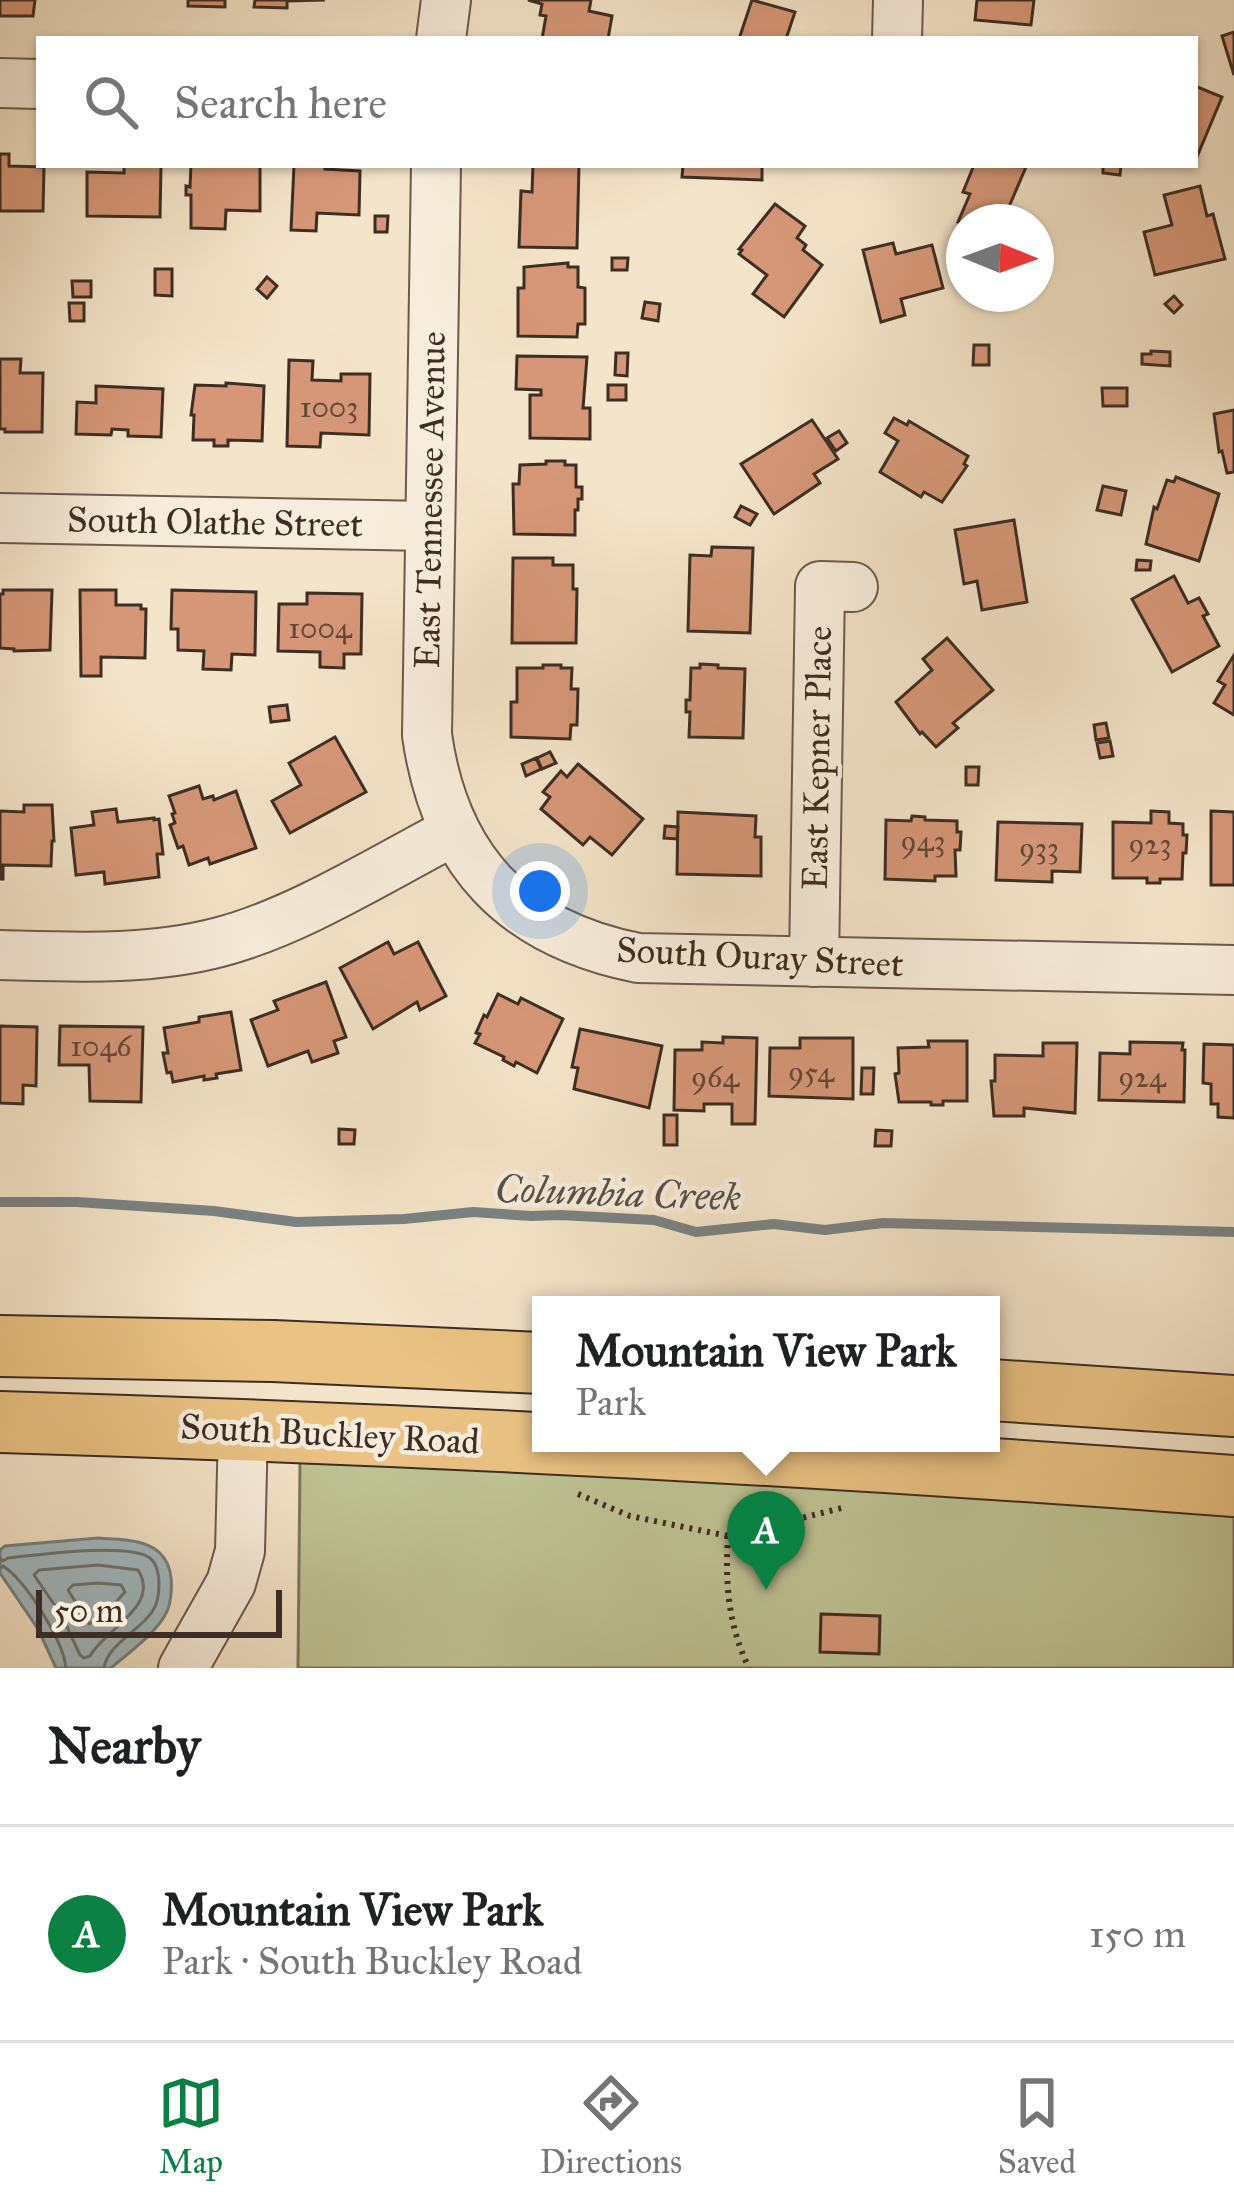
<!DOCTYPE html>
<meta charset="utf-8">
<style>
body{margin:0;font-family:"IM FELL Great Primer",serif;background:#f6f6f6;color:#202124}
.compass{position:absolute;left:946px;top:204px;width:108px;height:108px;border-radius:50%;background:#fff;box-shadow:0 3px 9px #0004;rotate:91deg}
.scale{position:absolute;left:36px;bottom:30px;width:246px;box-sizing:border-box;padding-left:12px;border:6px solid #3e2d22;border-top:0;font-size:33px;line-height:42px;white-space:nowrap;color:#3e2d22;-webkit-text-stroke:9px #f8eddc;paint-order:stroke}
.you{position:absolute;left:540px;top:891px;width:42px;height:42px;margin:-30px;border:9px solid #fff;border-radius:50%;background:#1a73e8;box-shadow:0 0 0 18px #1a73e833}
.badge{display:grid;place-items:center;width:78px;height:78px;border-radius:50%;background:#0b8043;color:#fff;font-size:39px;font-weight:700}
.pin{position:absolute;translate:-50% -99px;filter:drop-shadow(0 3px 6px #0008)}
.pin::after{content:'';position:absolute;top:63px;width:42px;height:36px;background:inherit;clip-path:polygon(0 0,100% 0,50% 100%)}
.popup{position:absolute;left:532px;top:1296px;width:468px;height:156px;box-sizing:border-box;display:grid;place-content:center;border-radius:0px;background:#fff;filter:drop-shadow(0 3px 9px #0005);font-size:39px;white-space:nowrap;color:#757577}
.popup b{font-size:45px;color:#202124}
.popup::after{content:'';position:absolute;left:50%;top:100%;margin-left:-24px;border:24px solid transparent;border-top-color:#fff}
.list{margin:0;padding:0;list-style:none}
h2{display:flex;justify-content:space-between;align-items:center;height:156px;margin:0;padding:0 48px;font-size:51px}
h2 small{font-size:39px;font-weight:400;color:#757577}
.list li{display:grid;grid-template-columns:78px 1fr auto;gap:36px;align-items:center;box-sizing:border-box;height:216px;padding:0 48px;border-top:3px solid #e0e0e0}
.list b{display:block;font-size:45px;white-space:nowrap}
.list p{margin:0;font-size:39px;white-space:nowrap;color:#757577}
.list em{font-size:39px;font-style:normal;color:#757577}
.icon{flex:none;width:66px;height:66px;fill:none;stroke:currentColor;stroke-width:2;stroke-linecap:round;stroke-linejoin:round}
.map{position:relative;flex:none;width:1234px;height:1668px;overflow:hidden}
.search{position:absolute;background:#fff;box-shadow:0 3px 9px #0004;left:36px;right:36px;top:36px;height:132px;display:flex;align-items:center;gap:30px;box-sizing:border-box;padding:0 42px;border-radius:0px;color:#757577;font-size:45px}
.sheet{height:372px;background:#fff}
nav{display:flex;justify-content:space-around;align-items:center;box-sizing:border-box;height:168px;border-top:3px solid #e0e0e0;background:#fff;font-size:33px;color:#757577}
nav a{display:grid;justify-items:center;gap:6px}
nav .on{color:#0b8043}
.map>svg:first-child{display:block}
.green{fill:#bfc394;stroke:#7e785b;stroke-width:3}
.water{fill:#a2bbc2;stroke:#7a8282;stroke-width:3}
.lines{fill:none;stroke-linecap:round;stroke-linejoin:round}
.shore{stroke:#707472;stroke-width:3}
.stream{stroke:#7a8282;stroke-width:10}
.building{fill:#d69778;stroke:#3e2d22;stroke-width:3}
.minor-casing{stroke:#6c5b4c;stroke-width:52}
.major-casing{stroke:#3e2d22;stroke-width:64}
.path{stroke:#3e2d22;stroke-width:6;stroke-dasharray:3 6;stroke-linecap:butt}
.minor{stroke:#f8eddc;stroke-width:48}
.major{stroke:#eac284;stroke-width:60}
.labels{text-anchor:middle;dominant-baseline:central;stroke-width:9;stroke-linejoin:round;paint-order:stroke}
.number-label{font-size:30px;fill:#644838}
.street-label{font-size:36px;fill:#3e2d22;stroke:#f8eddc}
.water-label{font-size:39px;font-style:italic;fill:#57504a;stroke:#f8eddc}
</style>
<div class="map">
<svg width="1234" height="1668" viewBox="0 0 1234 1668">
<rect width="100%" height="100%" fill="#f4e4c9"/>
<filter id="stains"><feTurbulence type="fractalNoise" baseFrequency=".00167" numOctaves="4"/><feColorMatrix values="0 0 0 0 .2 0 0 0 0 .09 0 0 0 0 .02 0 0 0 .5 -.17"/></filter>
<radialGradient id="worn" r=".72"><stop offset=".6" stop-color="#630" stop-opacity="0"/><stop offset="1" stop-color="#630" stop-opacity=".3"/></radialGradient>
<polygon class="green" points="300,1461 609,1467 1234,1512 1234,1668 298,1668"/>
<path class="water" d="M98,1538C130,1540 167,1539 171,1578C172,1589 171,1606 165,1615C155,1634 127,1654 111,1668H56L38,1629L0,1573V1550L5,1546Z"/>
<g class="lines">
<g class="shore">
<path d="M0,1558L3,1561L8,1558C36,1555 129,1542 150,1558C157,1564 159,1576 159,1584C159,1593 157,1605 152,1612C139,1631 107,1645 104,1668"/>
<path d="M98,1565L138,1570C161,1606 105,1629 90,1656L84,1658L80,1655L62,1616L34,1575L39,1570Z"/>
<path d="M0,1569L3,1566C26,1581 63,1640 66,1668"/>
<polygon points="98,1583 121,1585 125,1592 108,1611 89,1624 68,1590 73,1585"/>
</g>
<polyline class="stream" points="0,1202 77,1202 214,1211 296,1222 404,1219 473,1212 531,1216 560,1215 654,1220 696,1232 774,1224 825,1230 883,1223 1234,1232"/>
</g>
<g class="building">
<polygon points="0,0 35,0 33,16 0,16"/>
<polygon points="188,0 225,0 225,7 188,6"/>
<polygon points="255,0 325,0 287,1 287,8 254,7"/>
<polygon points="528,0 591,0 589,11 612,16 608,39 542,39 546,16 540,15 542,4"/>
<polygon points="752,0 795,12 786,39 739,39"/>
<polygon points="977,0 1034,0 1031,25 975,20"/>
<polygon points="1234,32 1234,75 1222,36"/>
<polygon points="1195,86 1222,97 1196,159 1195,158"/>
<polygon points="0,154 9,154 9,166 44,167 43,211 0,211"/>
<polygon points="124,165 161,165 160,217 87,216 87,172 124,173"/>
<polygon points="191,165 260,165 260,211 226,210 225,229 191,228 191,195 186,195 186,186 190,187"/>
<polygon points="294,165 325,165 325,169 360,171 359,215 317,213 316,231 291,230"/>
<polygon points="533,165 579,165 577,248 519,247 521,191 532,192"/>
<polygon points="683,165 762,165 762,180 682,177"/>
<polygon points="974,165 1026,167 1008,209 1002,207 996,222 964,222 964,224 958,222 970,194 963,192"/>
<polygon points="1103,165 1121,165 1120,175 1103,173"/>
<polygon points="1200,186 1207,216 1213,214 1225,259 1155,275 1144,232 1172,225 1164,195"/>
<polygon points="775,204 805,226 797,238 806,245 803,250 822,265 784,317 753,294 767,275 739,254 742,250 739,249"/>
<polygon points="375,216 388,216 387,232 375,232"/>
<polygon points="893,243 896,254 932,245 943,288 901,299 905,315 881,322 863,250"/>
<polygon points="612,258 628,258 627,270 612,270"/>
<polygon points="568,263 568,267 578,267 578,287 585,288 585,324 578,324 577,337 518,336 518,288 524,288 524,267"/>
<polygon points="155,269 172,269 172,296 155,295"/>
<polygon points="267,277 277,286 267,298 257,289"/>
<polygon points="72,281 91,281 91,297 73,297"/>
<polygon points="1174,296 1182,305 1174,313 1165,304"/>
<polygon points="645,302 660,304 658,321 642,318"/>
<polygon points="69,303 84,303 84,321 70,321"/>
<polygon points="974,345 989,345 989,365 973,365"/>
<polygon points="1151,351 1170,352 1170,366 1142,364 1142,354 1151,354"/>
<polygon points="616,353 628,353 627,376 615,375"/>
<polygon points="517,356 587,357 583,408 590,408 590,439 530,438 530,395 541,395 541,390 516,389"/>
<polygon points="0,359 21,359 20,373 43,373 42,432 5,432 5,429 0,429"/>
<polygon points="289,360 313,361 312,380 341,381 341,374 370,374 369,435 321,433 320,447 287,446"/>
<polygon points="226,383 264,386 262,441 228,440 228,446 214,446 214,440 193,440 194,415 191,415 195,385 226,386"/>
<rect x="608" y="385" width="18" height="15"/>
<polygon points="96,386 163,389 161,437 128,436 128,430 112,429 111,435 76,434 77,402 96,403"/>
<polygon points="1102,388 1127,388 1127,406 1103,406"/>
<polygon points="1234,410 1234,472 1227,473 1222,451 1219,452 1214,414"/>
<polygon points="894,418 907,425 909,421 968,456 964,464 967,466 942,502 924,492 921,497 880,472 898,441 885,433"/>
<polygon points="812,420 838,459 814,474 820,483 774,514 741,464"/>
<polygon points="839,431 847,443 836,451 827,438"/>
<polygon points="546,461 565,461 565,465 576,465 576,487 582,487 582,499 578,499 578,510 575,510 575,535 514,534 513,484 519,484 520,465 546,464"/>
<polygon points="1176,477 1219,494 1199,561 1146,544 1154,507 1157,509 1167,480 1174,482"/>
<polygon points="1103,486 1126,491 1121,515 1097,510"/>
<polygon points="741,506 757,514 750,525 735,517"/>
<polygon points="1014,520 1027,602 982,610 977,581 964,584 955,530"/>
<polygon points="712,547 753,548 750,633 688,631 690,555 711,556"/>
<polygon points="513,558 553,558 553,565 573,565 573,589 577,589 576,643 512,643"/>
<polygon points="1137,560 1151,561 1150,570 1136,570"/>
<polygon points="1174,576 1188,603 1199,598 1208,614 1203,616 1219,646 1172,672 1132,599"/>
<polygon points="3,590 52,590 50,650 14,651 14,649 0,648 0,594 3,594"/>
<polygon points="80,590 116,590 116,605 141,605 141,609 146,609 145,658 101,657 101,676 81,676"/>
<polygon points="172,590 256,592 255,655 232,654 231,670 203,669 204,651 178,650 178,629 171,629"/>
<polygon points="307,593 362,594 361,654 344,654 344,668 320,667 320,652 278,651 279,604 307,604"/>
<polygon points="947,638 993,690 953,723 958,728 936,747 922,732 920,734 896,702 932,670 923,659"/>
<polygon points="1234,655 1234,715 1214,703 1225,685 1218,681"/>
<polygon points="700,664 718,665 718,668 745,669 743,738 689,737 690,712 686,712 686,700 690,700 691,668 700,668"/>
<polygon points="543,665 561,665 561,668 572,668 571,689 578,689 577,725 571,725 570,739 511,737 511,702 517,702 517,668 543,668"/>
<polygon points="287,705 289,720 271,722 269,707"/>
<polygon points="1106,723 1109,738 1096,740 1094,725"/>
<polygon points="335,737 366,792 290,833 272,801 301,785 289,763"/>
<polygon points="1110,741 1113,756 1100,758 1097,743"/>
<polygon points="550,752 556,763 542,769 537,758"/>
<polygon points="536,758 541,769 526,776 522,764"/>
<polygon points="578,764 643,819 612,855 590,837 583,845 541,809 550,797 543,792 561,771 567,777"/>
<polygon points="966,767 979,767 978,785 966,785"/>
<polygon points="199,786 203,799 213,796 214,800 236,791 256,848 210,864 208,858 189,865 183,846 178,848 170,825 175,823 172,814 175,813 169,796"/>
<polygon points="24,805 52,805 54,841 52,841 51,866 3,865 3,879 0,879 0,811 24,812"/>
<polygon points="116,809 118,822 154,818 154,820 159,819 163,854 157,854 159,877 105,884 104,872 76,875 71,828 94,825 92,812"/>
<polygon points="1151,811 1169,812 1169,823 1183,824 1183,835 1187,835 1186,853 1183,853 1182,879 1160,879 1160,883 1147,883 1147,878 1113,878 1113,822 1151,823"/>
<polygon points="1211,811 1234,812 1234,885 1211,885"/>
<polygon points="678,812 756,816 755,837 761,837 761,876 677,874"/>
<polygon points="912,816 925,817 925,820 957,821 957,832 961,832 960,850 955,850 956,876 935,876 935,881 885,879 886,820 911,821"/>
<polygon points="998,822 1082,824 1080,872 1052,871 1052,882 996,880"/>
<polygon points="665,826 678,827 677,839 664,838"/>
<polygon points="388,942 394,954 418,942 446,996 420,1010 417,1002 373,1029 340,968"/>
<polygon points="326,982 346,1037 334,1041 338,1053 312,1062 308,1051 268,1066 251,1020 278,1010 274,1001"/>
<polygon points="498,994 518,1004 521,998 563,1019 537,1073 516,1062 514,1066 503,1060 504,1057 475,1043 480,1034 476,1033 484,1015 487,1017"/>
<polygon points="231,1012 241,1070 216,1074 217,1078 204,1080 204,1076 173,1082 171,1072 167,1073 163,1053 168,1053 164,1028 199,1022 199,1017"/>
<polygon points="0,1026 37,1027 36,1086 23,1085 23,1104 0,1103"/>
<polygon points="60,1026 143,1027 141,1102 90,1101 89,1065 59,1065"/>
<polygon points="580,1029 662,1046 649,1108 574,1089 578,1068 572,1067"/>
<polygon points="723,1037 757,1038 755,1124 732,1124 732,1104 704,1104 704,1111 674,1110 675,1050 702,1050 702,1042 723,1043"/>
<polygon points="800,1038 853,1038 853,1099 769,1096 770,1048 800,1048"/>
<polygon points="928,1041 967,1041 967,1101 943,1101 943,1105 931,1105 931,1102 899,1102 895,1074 899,1073 898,1048 929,1047"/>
<polygon points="1130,1042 1183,1043 1182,1050 1185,1050 1184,1102 1099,1100 1100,1053 1130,1054"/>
<polygon points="1043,1043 1077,1043 1075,1113 1024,1108 1024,1116 994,1116 991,1081 995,1081 995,1055 1043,1056"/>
<polygon points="1204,1044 1234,1045 1234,1118 1218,1117 1218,1104 1211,1104 1211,1084 1203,1083"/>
<polygon points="862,1068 874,1068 873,1094 861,1094"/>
<rect x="664" y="1115" width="13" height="30"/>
<polygon points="339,1129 355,1130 354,1144 339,1144"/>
<polygon points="876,1130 892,1131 891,1146 875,1146"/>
<polygon points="821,1614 880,1616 879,1654 820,1652"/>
</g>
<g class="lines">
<g class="minor-casing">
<g id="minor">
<polyline points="441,39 446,0"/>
<polyline points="897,39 898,0"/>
<polyline points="0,83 39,84"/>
<path d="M436,165L427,735C445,861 513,933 638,958L1234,970"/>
<polyline points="0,518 429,526"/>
<path d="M0,955C74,957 148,961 220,942C297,922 383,868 454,831"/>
<polyline points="814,962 820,586 853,587"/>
<polyline points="183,1668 231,1583 240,1551 243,1429"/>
</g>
</g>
<g class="major-casing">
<g id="major">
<polyline points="0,1346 273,1351 541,1363"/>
<polyline points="991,1390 1234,1406"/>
<path d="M0,1422C412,1434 823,1455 1234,1486"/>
</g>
</g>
<g class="path">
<polyline points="578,1494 630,1516 728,1536 842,1508"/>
<path d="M728,1536C725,1583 728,1625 749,1668"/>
</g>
<use href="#minor" class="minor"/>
<use href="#major" class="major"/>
</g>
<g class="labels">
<g class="number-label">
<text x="329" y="407">1003</text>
<text x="320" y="628">1004</text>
<text x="923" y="841">943</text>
<text x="1150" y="844">923</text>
<text x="1039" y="848">933</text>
<text x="101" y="1046">1046</text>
<text x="811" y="1072">954</text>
<text x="715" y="1077">964</text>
<text x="1142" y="1077">924</text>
</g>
<g class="street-label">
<text transform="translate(430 500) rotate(-89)">East Tennessee Avenue</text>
<text transform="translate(215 522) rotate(1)">South Olathe Street</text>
<text transform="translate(817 758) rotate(-89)">East Kepner Place</text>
<text transform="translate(760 957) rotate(3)">South Ouray Street</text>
<text transform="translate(330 1434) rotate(3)">South Buckley Road</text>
</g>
<g class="water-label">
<text transform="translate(618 1193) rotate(2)">Columbia Creek</text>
</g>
</g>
<rect width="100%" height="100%" filter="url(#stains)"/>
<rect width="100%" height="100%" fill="url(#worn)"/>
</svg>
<svg class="compass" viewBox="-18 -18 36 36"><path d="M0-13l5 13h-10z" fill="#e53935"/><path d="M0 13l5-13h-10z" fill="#757577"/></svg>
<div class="scale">50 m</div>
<div class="you"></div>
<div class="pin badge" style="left:766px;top:1590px">A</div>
<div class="popup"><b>Mountain View Park</b>Park</div>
<div class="search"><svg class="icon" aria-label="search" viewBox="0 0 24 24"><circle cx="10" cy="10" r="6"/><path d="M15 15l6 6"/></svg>Search here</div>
</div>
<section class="sheet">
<h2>Nearby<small></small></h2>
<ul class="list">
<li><span class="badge">A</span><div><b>Mountain View Park</b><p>Park · South Buckley Road</p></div><em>150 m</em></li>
</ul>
</section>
<nav>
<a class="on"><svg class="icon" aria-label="map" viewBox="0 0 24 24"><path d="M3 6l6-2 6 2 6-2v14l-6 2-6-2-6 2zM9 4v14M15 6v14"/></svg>Map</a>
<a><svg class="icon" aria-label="directions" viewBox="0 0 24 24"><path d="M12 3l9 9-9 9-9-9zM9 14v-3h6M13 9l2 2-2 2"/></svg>Directions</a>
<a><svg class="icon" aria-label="saved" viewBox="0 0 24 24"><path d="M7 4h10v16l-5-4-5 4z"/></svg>Saved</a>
</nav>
